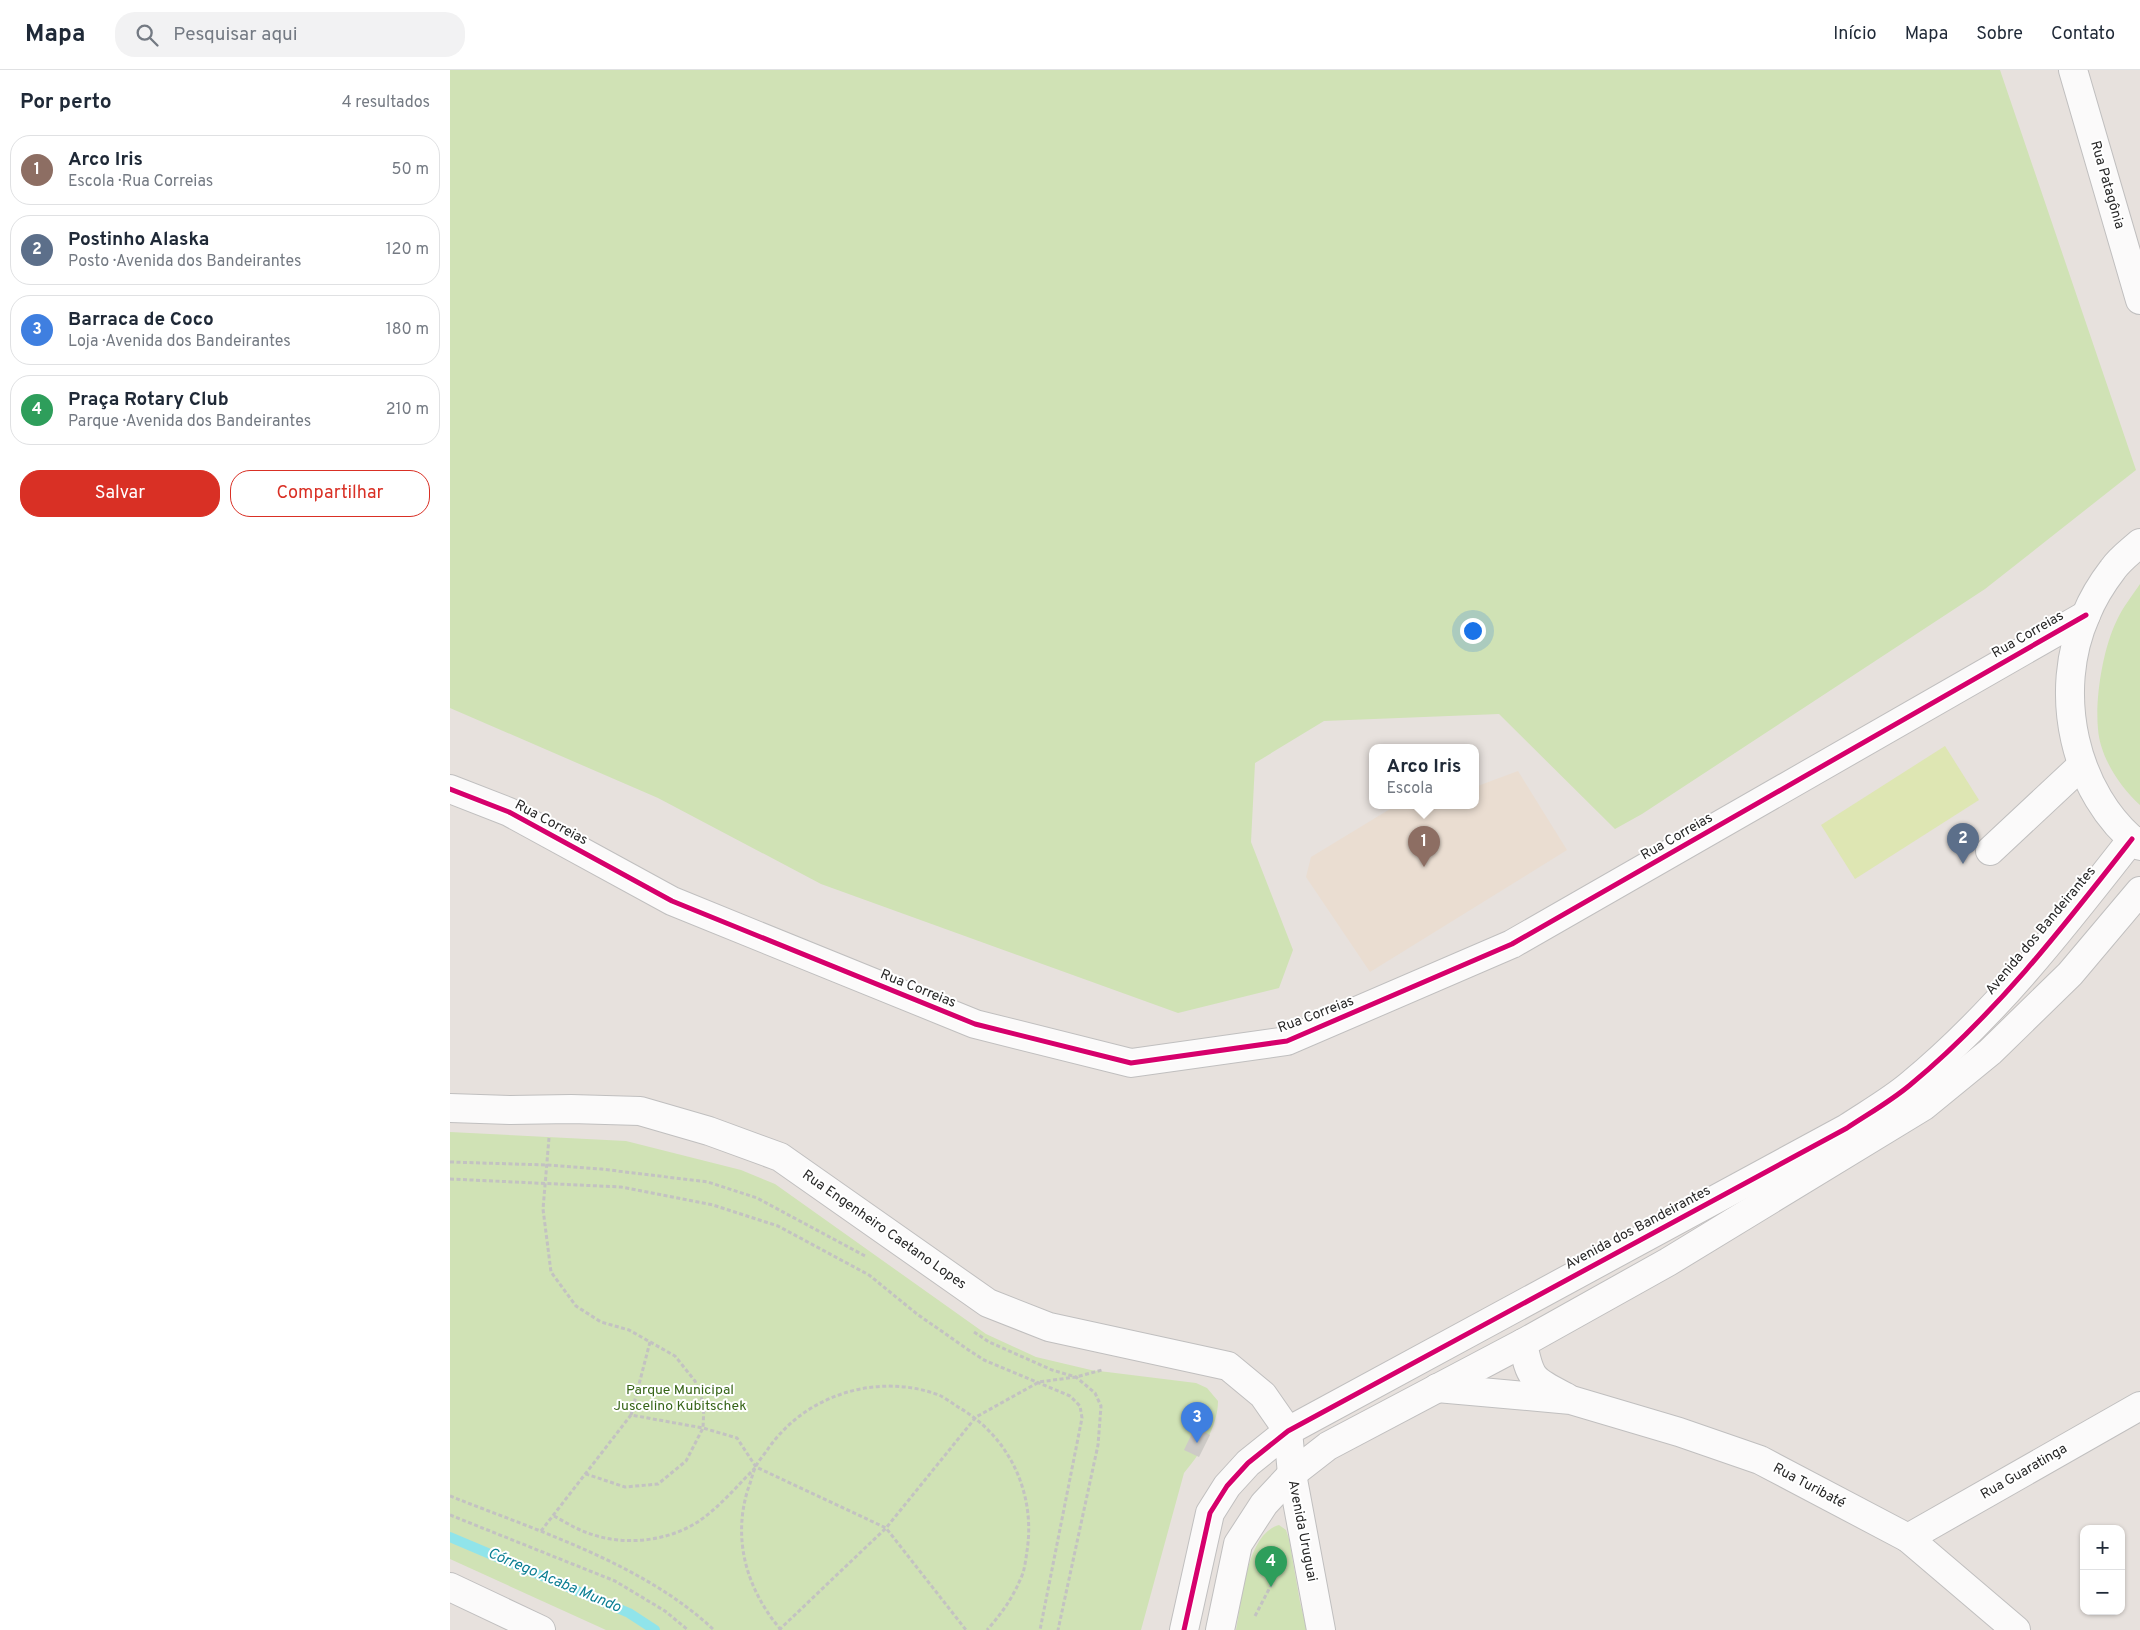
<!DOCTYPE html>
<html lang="pt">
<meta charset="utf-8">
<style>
body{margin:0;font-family:Overpass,sans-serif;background:#f2f2f3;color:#1f2937}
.controls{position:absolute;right:15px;bottom:15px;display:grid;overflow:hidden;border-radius:10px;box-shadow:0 1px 4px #0004}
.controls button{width:45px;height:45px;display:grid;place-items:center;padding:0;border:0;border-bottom:1px solid #e0e1e3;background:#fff;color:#1f2937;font:25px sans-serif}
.you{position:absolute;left:1022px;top:560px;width:18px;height:18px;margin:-12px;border:4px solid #fff;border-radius:50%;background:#1a73e8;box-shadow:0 0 0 8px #1a73e833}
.badge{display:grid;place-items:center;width:32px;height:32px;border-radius:50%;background:#d93025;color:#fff;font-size:16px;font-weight:700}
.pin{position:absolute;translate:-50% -41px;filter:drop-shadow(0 1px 2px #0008)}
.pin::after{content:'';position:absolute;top:26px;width:18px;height:15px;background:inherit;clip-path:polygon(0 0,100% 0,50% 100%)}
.popup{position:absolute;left:919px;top:674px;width:110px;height:65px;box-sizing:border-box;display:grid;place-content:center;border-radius:10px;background:#fff;filter:drop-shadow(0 1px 4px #0005);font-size:16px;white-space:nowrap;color:#747a83}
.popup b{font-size:19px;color:#1f2937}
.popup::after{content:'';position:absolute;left:50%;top:100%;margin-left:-10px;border:10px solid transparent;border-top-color:#fff}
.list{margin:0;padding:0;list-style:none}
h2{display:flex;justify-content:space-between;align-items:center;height:65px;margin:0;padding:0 20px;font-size:21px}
h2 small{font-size:16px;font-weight:400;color:#747a83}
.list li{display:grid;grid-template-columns:32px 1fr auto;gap:15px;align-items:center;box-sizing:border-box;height:70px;margin:0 10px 10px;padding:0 10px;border:1px solid #e0e1e3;border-radius:20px}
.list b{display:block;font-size:19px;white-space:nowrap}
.list p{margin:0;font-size:16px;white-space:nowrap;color:#747a83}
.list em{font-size:16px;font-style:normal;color:#747a83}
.actions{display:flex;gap:10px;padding:15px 20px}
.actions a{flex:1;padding:11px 0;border:1px solid #d93025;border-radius:20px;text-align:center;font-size:18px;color:#d93025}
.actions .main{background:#d93025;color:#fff}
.icon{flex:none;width:28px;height:28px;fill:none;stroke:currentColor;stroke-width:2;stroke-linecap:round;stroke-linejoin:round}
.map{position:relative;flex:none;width:1690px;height:1560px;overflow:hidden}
header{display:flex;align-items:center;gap:30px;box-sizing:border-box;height:70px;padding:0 25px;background:#fff;border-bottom:1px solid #e0e1e3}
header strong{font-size:24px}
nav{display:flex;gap:28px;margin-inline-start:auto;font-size:18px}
.search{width:350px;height:45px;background:#f2f2f3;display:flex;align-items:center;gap:12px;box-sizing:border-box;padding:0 18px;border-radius:20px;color:#747a83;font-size:19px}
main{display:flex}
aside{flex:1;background:#fff}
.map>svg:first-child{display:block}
.education{fill:#eaddd1}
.green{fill:#d0e2b5}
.pitch{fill:#dee6b3}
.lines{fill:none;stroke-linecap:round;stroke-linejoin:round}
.stream{stroke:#90e4ea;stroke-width:10}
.building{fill:#cdcac6}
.minor-casing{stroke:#c0bfbf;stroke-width:30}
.path{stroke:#c3c2c2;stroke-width:3;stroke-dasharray:4 2.5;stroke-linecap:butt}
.minor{stroke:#fbfafa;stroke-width:28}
.cycleway-casing{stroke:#fff;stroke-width:8}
.cycleway{stroke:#d6006c;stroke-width:5}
.labels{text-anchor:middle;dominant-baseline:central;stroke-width:4;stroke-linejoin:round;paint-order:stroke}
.street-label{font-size:14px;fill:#282828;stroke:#fff}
.park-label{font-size:14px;fill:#376518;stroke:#fff}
.water-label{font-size:15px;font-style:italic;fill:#0b7e93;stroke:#fff}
</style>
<header>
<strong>Mapa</strong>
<div class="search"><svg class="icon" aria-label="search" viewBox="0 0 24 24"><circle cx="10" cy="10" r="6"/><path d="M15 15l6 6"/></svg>Pesquisar aqui</div>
<nav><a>Início</a><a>Mapa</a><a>Sobre</a><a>Contato</a></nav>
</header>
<main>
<aside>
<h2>Por perto<small>4 resultados</small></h2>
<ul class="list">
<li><span class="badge" style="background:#8d6e63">1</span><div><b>Arco Iris</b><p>Escola · Rua Correias</p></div><em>50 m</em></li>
<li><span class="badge" style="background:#5c6f8a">2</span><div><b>Postinho Alaska</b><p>Posto · Avenida dos Bandeirantes</p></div><em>120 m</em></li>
<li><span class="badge" style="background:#3f7fe0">3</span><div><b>Barraca de Coco</b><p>Loja · Avenida dos Bandeirantes</p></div><em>180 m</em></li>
<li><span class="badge" style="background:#2e9e5b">4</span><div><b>Praça Rotary Club</b><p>Parque · Avenida dos Bandeirantes</p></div><em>210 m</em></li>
</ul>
<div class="actions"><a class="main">Salvar</a><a>Compartilhar</a></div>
</aside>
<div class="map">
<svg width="1690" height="1560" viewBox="0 0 1690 1560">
<rect width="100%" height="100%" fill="#e7e1dd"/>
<polygon class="education" points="1068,701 1117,780 920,902 856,807 861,787 945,736 1025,736 1025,717"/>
<g class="green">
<polygon points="0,0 1550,0 1686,400 1535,519 1192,744 1165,759 1049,644 874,651 805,693 801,772 843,880 829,918 728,943 371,814 208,728 0,638"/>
<path d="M1690,514V735C1670,717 1650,687 1648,659C1645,628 1653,578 1667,550C1673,537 1682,526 1690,514Z"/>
<path d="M0,1062L176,1071L291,1100L325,1114L536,1264L586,1287L641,1300L746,1313L757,1318L768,1331C768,1357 750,1384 734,1403L691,1560H156L0,1489Z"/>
<path d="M829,1455L836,1460L839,1469L850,1532L857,1560H786C792,1531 796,1464 829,1455Z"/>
</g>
<polygon class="pitch" points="1495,676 1529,730 1405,809 1371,755"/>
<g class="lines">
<polyline class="stream" points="0,1467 179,1543 205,1560"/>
</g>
<polygon class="building" points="745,1357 760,1365 749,1387 734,1380"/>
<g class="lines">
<g class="minor-casing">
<g id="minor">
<polyline points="1623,0 1690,230"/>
<path d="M1690,473C1681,481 1670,489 1663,499C1653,512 1642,530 1636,545C1602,621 1623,724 1690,776"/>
<polyline points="0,719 59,742 222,831 525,954 681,993 837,971 1062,874 1636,545"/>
<polyline points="1540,781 1632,695"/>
<polyline points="0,1038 60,1040 121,1039 190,1041 259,1061 330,1087 538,1233 599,1257 778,1296 813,1325 838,1361 842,1404 871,1560"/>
<path d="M1073,1273C1080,1310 1083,1310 1116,1327"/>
<polyline points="987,1318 1121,1330 1229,1362 1310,1390 1458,1468 1566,1560"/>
<polyline points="1458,1468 1690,1336"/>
<polyline points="0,1517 91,1560"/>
<path d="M734,1560L760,1443L777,1416L798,1393L838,1361L1397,1058C1418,1044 1441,1031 1460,1015C1546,944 1614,856 1682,769"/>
<polyline points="770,1560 788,1474 814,1434 842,1404 878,1376 1073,1273 1218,1192 1474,1036 1540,982 1620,904 1690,821"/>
</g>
</g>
<g class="path">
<polyline points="99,1068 93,1139 101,1202 126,1236 151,1252 179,1260 225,1286 245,1311 254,1335 253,1358 236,1391 208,1414 175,1417 136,1404"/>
<polyline points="0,1092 97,1095 151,1099 258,1112 307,1128 417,1187"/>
<polyline points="0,1109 171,1117 263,1135 328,1156 419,1205 467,1244 520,1281 534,1290 620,1326 630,1336 632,1348 590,1560"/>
<polyline points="524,1262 539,1272 602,1300 626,1307 645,1323 651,1336 648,1375 608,1560"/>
<polyline points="181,1345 200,1272"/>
<path d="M0,1426C88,1461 194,1494 264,1560"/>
<polyline points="0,1445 165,1511 215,1541 238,1560"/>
<path d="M104,1446C115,1452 126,1459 138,1463C172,1476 215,1472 246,1453C268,1439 287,1416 305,1398"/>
<polyline points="91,1461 181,1345 253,1358 287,1368 306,1397 436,1458 516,1560"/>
<polyline points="805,1546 829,1500"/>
<polyline points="329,1560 436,1458 526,1347 589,1312 626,1307 652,1300"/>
<path d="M331,1560C297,1520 282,1470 298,1419C301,1412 302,1405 305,1398C308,1391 314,1385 318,1379C355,1325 427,1302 489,1325C495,1328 502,1333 508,1337C559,1366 586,1423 577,1481C576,1488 575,1496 573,1503C564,1526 553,1542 537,1560"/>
</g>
<use href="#minor" class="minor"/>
<g class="cycleway-casing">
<g id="cycleway">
<polyline points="0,719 59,742 222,831 525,954 681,993 837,971 1062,874 1636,545"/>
<path d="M734,1560L760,1443L777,1416L798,1393L838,1361L1397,1058C1418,1044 1441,1031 1460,1015C1546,944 1614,856 1682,769"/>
</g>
</g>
<use href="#cycleway" class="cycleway"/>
</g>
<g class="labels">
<g class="street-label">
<text transform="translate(1657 115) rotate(74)">Rua Patagônia</text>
<text transform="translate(1578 565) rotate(-30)">Rua Correias</text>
<text transform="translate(101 753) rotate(28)">Rua Correias</text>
<text transform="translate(1227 767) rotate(-30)">Rua Correias</text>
<text transform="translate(1591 861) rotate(-50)">Avenida dos Bandeirantes</text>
<text transform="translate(468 919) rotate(22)">Rua Correias</text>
<text transform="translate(866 945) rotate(-21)">Rua Correias</text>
<text transform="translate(1188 1158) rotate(-28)">Avenida dos Bandeirantes</text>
<text transform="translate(434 1160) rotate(35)">Rua Engenheiro Caetano Lopes</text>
<text transform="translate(1574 1402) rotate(-30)">Rua Guaratinga</text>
<text transform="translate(1359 1416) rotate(28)">Rua Turibaté</text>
<text transform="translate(852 1461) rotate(79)">Avenida Uruguai</text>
</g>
<g class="park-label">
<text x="230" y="1320">Parque Municipal<tspan x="230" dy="16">Juscelino Kubitschek</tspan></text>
</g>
<g class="water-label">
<text transform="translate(104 1511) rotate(23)">Córrego Acaba Mundo</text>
</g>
</g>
</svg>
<div class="controls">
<button>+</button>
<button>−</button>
</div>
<div class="you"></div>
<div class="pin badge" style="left:974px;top:797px;background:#8d6e63">1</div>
<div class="popup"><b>Arco Iris</b>Escola</div>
<div class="pin badge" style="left:1513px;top:794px;background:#5c6f8a">2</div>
<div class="pin badge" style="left:747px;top:1373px;background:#3f7fe0">3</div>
<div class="pin badge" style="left:821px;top:1517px;background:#2e9e5b">4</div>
</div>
</main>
